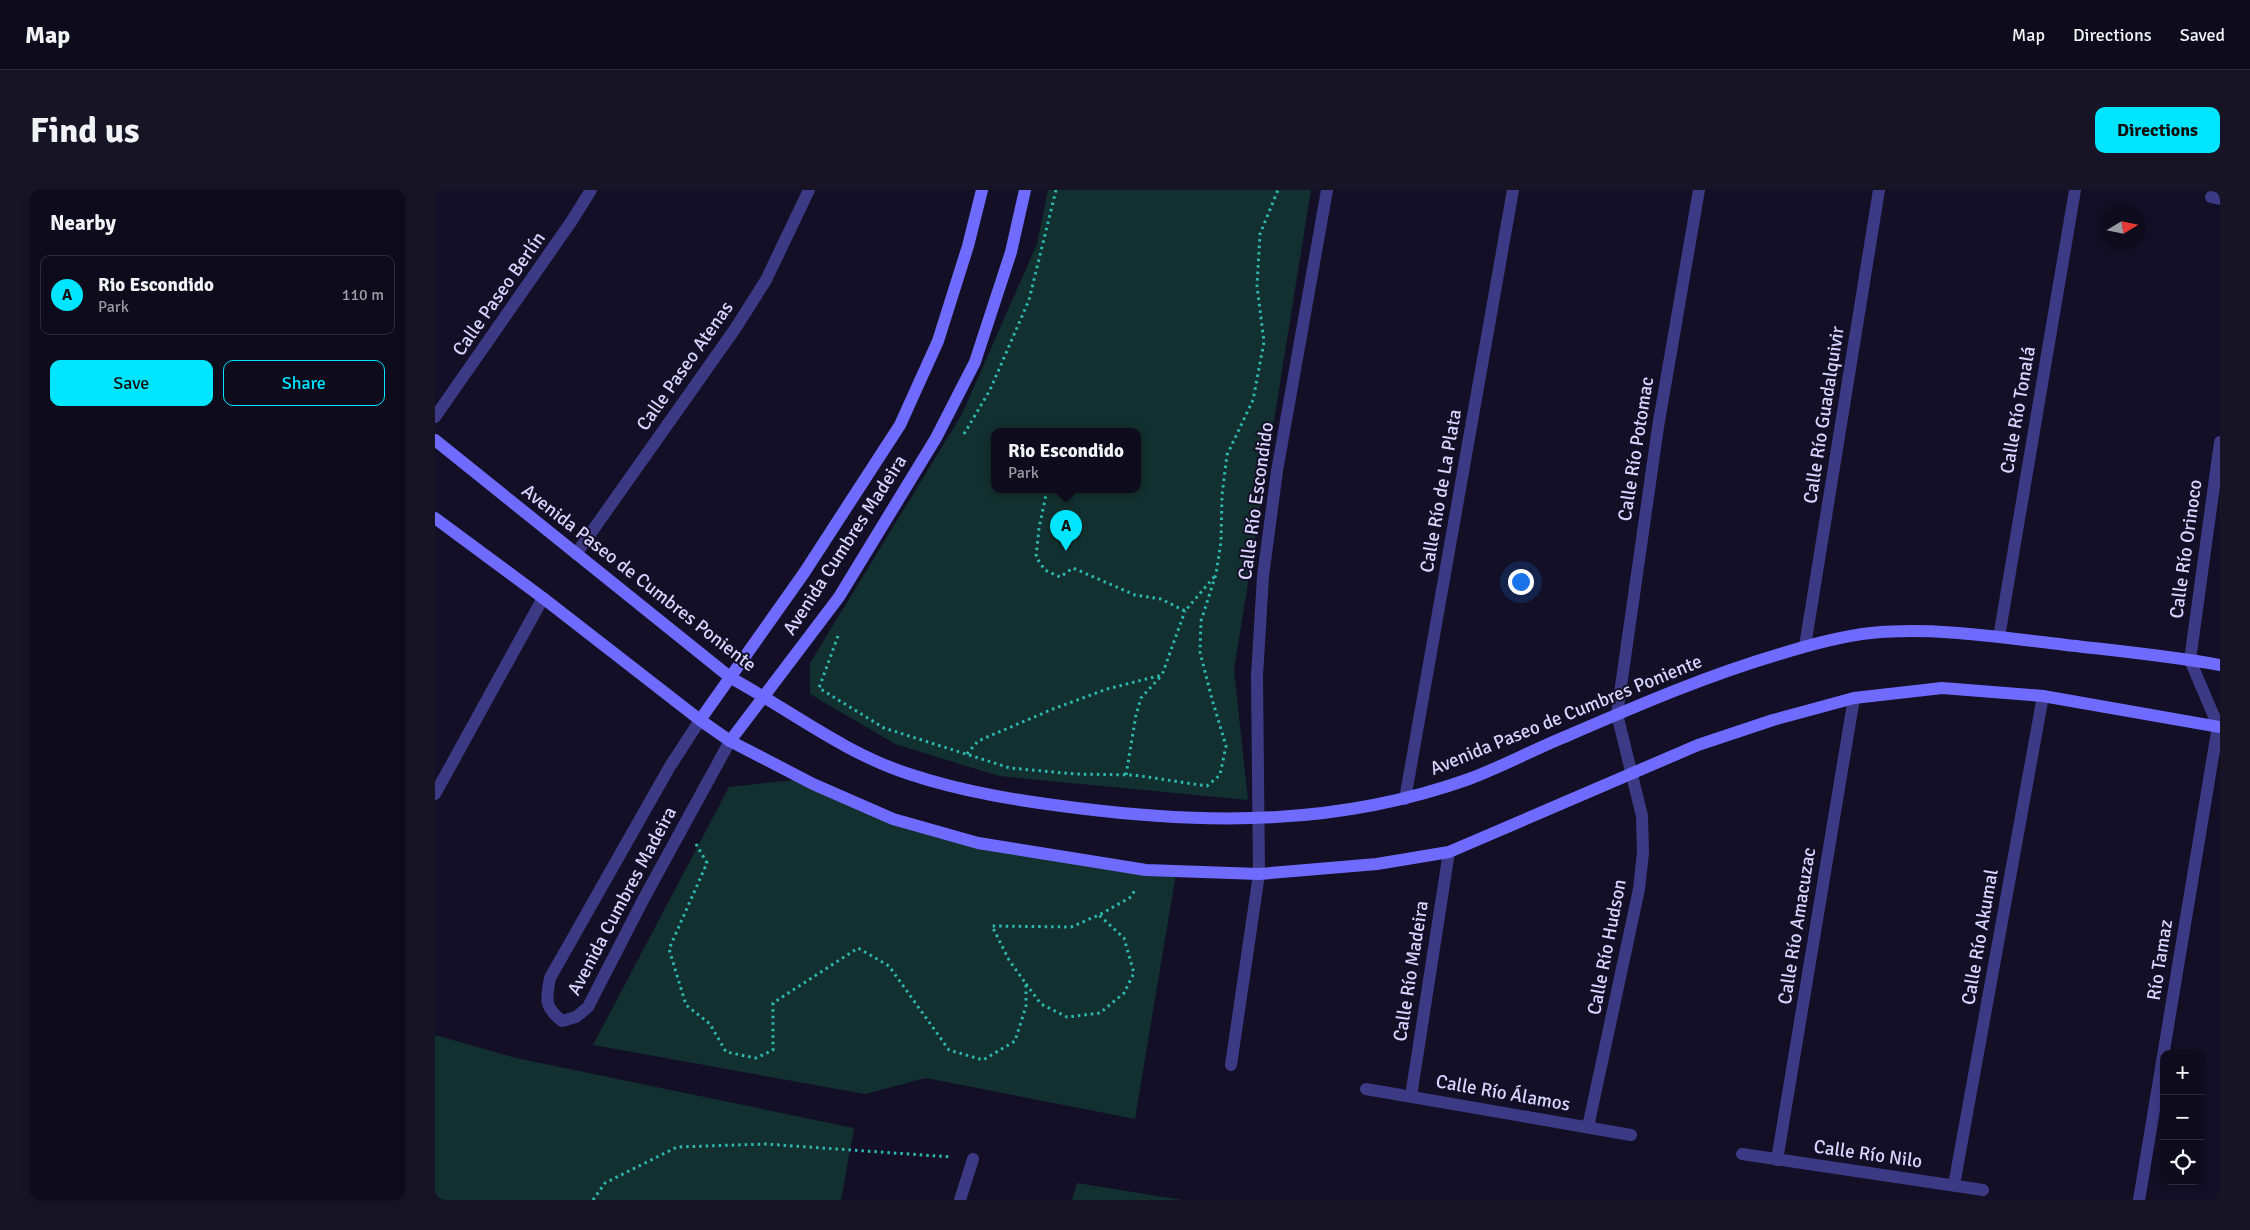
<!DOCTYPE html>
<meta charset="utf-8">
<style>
body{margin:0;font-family:Signika,sans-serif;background:#171425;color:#f1f3f6}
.controls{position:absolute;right:15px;bottom:15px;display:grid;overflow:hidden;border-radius:10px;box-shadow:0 2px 8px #0003}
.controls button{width:45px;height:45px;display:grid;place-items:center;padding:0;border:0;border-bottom:1px solid #2e2b3b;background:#0e0b1c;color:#f1f3f6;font:25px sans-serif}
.compass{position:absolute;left:1665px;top:15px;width:45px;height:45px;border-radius:50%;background:#0e0b1c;box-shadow:0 2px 8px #0003;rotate:80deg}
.you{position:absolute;left:1085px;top:391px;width:18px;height:18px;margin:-12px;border:4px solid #fff;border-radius:50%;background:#1a73e8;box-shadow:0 0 0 8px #1a73e833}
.badge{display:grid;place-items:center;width:32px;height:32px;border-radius:50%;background:#00e5ff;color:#111;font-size:16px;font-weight:700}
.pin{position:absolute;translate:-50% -41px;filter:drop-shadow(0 1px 2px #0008)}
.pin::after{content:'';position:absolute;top:26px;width:18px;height:15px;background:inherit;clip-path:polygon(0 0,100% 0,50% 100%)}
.popup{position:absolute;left:556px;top:238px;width:150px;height:65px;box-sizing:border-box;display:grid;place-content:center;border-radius:10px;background:#0e0b1c;filter:drop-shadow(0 1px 4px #0005);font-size:16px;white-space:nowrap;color:#9b9ba3}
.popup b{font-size:19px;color:#f1f3f6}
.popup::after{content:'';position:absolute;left:50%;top:100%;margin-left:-10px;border:10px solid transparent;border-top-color:#0e0b1c}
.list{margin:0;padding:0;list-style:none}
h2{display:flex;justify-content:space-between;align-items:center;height:65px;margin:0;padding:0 20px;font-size:21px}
h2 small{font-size:16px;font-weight:400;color:#9b9ba3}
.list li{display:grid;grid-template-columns:32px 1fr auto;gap:15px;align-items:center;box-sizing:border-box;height:80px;margin:0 10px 10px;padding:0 10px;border:1px solid #2e2b3b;border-radius:10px}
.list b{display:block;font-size:19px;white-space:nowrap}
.list p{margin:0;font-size:16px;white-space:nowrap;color:#9b9ba3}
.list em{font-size:16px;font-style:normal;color:#9b9ba3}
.actions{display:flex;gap:10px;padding:15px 20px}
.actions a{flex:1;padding:11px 0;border:1px solid #00e5ff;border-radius:10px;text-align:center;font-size:18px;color:#00e5ff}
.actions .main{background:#00e5ff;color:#111}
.icon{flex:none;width:28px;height:28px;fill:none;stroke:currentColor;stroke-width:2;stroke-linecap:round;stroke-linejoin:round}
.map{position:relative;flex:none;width:1785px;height:1010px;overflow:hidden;border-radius:10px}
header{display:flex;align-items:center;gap:30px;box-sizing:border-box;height:70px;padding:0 25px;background:#0e0b1c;border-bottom:1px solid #2e2b3b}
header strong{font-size:24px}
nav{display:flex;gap:28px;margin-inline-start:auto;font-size:18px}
.intro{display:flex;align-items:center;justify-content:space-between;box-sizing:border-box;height:120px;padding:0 30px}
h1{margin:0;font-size:35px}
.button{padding:12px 22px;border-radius:10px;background:#00e5ff;color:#111;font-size:18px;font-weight:700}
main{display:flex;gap:30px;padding:0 30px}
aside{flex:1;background:#0e0b1c;border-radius:10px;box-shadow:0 2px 8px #0003}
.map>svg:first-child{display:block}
.green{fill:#12302f;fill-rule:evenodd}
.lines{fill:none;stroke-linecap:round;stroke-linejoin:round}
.path{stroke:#2fb8b0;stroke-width:3;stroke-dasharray:2.5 4;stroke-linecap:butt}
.street{stroke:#3d3a85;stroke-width:12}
.secondary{stroke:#6f6bff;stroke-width:12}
.labels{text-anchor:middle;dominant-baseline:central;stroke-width:4;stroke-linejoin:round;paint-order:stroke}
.street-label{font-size:19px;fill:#d9d4ff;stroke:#130f26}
</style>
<header>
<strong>Map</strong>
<nav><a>Map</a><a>Directions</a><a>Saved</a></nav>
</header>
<div class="intro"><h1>Find us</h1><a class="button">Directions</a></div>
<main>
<aside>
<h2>Nearby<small></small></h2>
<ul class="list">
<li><span class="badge">A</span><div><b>Rio Escondido</b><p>Park</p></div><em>110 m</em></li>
</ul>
<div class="actions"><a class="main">Save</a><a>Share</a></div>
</aside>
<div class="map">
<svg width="1785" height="1010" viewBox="0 0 1785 1010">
<rect width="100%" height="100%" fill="#130f26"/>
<g class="green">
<path d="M613,0H876L799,480L813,610L564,586L460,554L375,504V473L527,224L602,54ZM702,242V300H560V242Z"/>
<polygon points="367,589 539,656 741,684 700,929 491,888 430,904 158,855 294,597"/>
<polygon points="0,845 81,868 419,938 406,1010 0,1010"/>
<polygon points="642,993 747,1010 637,1010"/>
</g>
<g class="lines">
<g class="path">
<polyline points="529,244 555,200 594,110 621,0"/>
<polyline points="612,300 604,338 601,367 610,380 625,387 638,378 700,405 726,409 750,421 779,387"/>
<polyline points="403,446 384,498 449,538 575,578 640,584 699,585 772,596 785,585 791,556 777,509 765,462 766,431 781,384 786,352 787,305 792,265 818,210 829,152 822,96 825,44 843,0"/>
<polyline points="532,564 543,551 618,519 672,499 727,485 750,421"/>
<polyline points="691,585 701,525 706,508 727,485"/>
<polyline points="261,654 272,673 234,759 251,815 275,834 291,862 321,868 338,860 338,813 423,758 454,776 514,860 548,870 580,851 591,816 591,794 574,770 557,736 636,737 664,725 696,707 701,698"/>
<polyline points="591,794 606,814 632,827 665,823 689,803 699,783 689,748 664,725"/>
<polyline points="158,1010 170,993 242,957 330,954 517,967"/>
</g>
<g class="street">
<polyline points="1776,7 1785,9"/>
<polyline points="0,227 136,32 156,0"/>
<polyline points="141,364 300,139 331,90 374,0"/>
<polyline points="1564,447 1640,0"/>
<polyline points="1370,456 1444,0"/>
<path d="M265,530L234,578L115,788C111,809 109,817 127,831L141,827L153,817L208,710L295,551"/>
<polyline points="0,604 108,408"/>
<polyline points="970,609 1078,0"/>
<polyline points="796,875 824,684 822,486 828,386 842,281 892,0"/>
<polyline points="931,899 1196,945"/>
<polyline points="976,906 1014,662"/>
<polyline points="1153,937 1204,699 1208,663 1207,626 1182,524 1223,237 1264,0"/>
<polyline points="1307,964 1548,1000"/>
<polyline points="1342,970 1419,508"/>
<polyline points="1519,995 1608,506"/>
<polyline points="525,1010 538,969"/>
<polyline points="1704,1010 1783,536 1755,470 1785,252"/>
</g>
<g class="secondary">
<path d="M0,250L296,488C355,520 409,563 474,584C528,602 585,611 642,618C776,635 905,635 1034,589C1066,577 1096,561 1127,548C1199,517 1270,486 1345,464C1374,455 1406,446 1436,443C1495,437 1556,446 1615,453C1672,460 1729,465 1785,475"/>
<polyline points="0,328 108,408 265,530 295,551 378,594 458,629 543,653 711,680 824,684 942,674 1014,662 1263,555 1338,530 1419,508 1507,498 1608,506 1785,537"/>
<polyline points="265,530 369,383 465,235 503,151 533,56 547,0"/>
<polyline points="295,551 404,407 501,248 540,172 576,62 590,0"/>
</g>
</g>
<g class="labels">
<g class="street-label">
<text transform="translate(64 104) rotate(-55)">Calle Paseo Berlín</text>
<text transform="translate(250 176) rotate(-55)">Calle Paseo Atenas</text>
<text transform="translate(1583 220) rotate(-80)">Calle Río Tonalá</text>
<text transform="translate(1389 225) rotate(-81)">Calle Río Guadalquivir</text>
<text transform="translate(1201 259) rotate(-81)">Calle Río Potomac</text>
<text transform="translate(1006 301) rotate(-80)">Calle Río de La Plata</text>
<text transform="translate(821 311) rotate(-82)">Calle Río Escondido</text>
<text transform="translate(410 355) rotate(-57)">Avenida Cumbres Madeira</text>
<text transform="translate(1751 359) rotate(-82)">Calle Río Orinoco</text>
<text transform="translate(204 388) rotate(38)">Avenida Paseo de Cumbres Poniente</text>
<text transform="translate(1131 525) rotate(-22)">Avenida Paseo de Cumbres Poniente</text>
<text transform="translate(187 711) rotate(-62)">Avenida Cumbres Madeira</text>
<text transform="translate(1362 736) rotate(-81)">Calle Río Amacuzac</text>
<text transform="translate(1545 747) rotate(-80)">Calle Río Akumal</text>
<text transform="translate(1172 757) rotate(-79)">Calle Río Hudson</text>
<text transform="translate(1725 770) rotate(-81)">Río Tamaz</text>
<text transform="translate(976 781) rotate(-81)">Calle Río Madeira</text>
<text transform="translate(1068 903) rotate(10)">Calle Río Álamos</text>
<text transform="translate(1433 964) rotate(8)">Calle Río Nilo</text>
</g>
</g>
</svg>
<div class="controls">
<button>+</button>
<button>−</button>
<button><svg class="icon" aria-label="locate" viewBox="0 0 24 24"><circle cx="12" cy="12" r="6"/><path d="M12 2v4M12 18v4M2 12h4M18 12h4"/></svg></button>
</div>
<svg class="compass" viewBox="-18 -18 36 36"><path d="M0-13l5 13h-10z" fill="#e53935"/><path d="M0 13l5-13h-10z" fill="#9b9ba3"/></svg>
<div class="you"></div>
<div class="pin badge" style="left:631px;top:361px">A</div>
<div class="popup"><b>Rio Escondido</b>Park</div>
</div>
</main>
